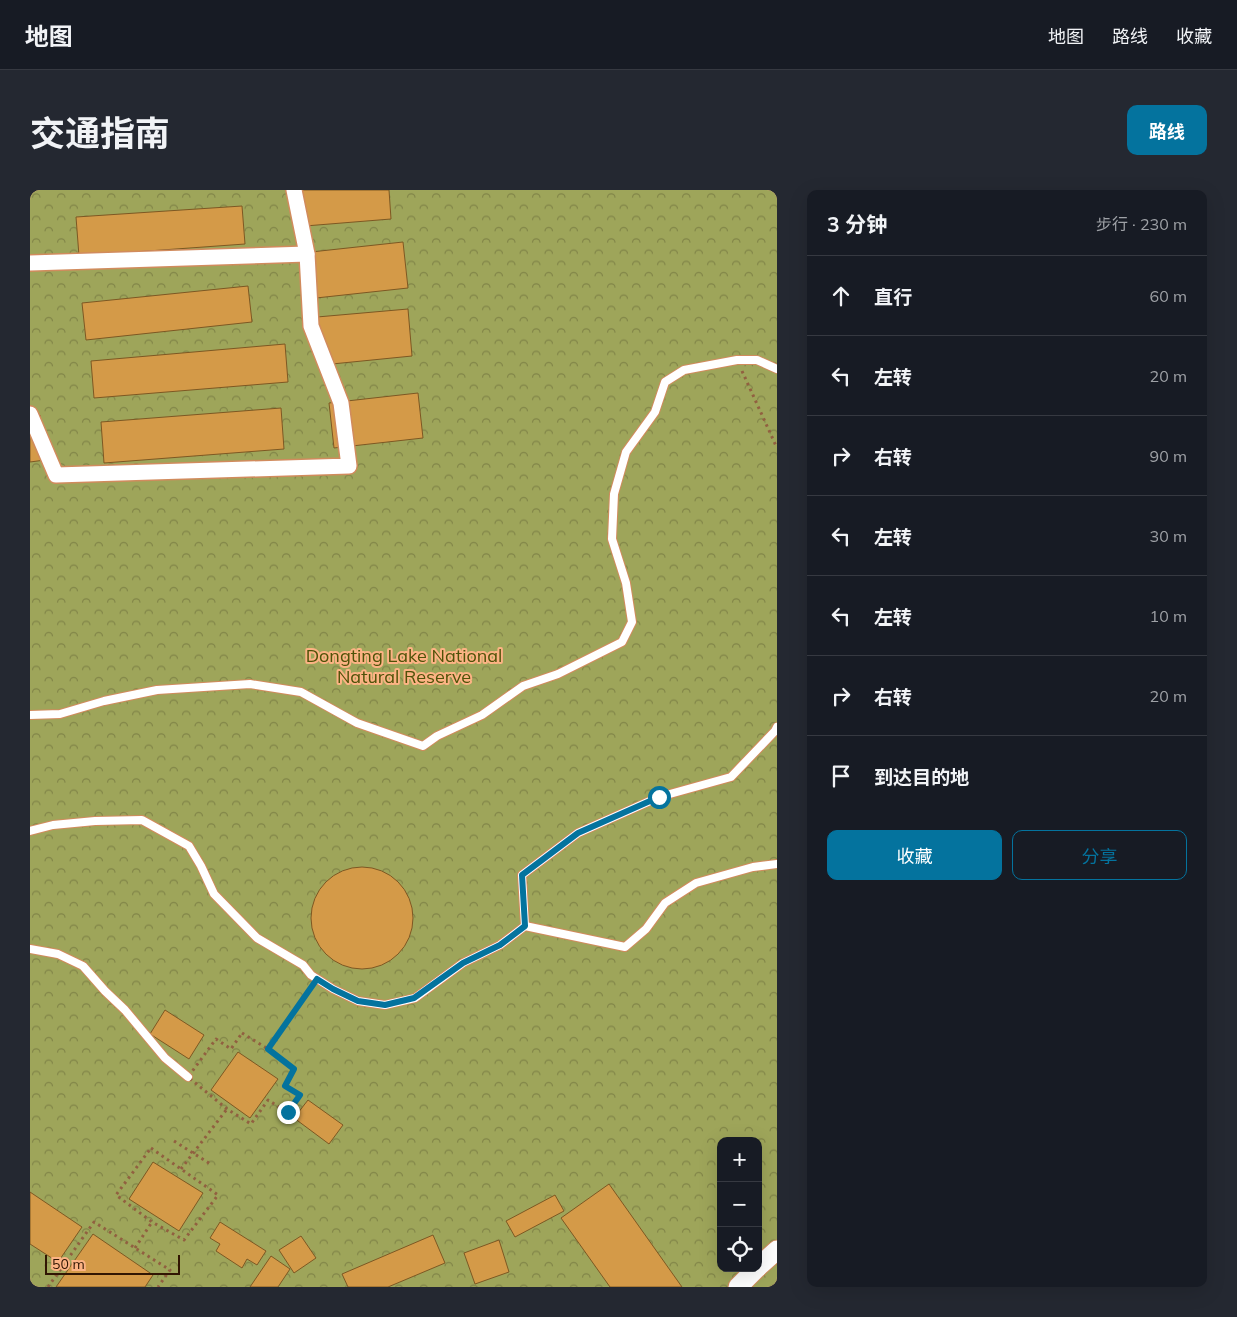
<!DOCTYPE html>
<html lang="zh">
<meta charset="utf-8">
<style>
body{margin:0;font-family:Mulish,"Noto Sans SC",sans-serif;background:#242831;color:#f1f3f6}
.controls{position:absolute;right:15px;bottom:15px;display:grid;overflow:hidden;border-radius:10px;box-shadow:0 5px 20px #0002}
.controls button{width:45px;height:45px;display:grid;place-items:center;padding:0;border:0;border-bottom:1px solid #363941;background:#171b24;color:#f1f3f6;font:25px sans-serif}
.scale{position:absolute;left:15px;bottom:12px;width:135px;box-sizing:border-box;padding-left:5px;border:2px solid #311603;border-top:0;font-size:14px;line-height:18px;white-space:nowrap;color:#311603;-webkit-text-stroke:4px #fcb384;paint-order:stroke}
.stop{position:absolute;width:15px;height:15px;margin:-11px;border:4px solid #04739e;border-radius:50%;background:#fff}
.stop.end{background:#04739e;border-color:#fff;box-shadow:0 1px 5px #0008}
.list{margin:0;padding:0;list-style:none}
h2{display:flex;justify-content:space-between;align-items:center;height:65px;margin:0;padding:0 20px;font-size:21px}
h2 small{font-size:16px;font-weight:400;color:#9ea1a6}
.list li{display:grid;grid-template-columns:32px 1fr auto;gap:15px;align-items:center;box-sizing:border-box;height:80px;padding:0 20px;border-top:1px solid #363941}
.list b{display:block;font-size:19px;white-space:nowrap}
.list em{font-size:16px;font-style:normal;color:#9ea1a6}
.actions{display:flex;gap:10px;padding:15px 20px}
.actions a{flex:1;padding:11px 0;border:1px solid #04739e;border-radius:10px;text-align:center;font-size:18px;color:#04739e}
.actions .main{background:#04739e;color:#fff}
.icon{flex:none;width:28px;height:28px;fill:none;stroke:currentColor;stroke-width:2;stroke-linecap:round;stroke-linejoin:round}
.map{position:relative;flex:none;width:747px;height:1097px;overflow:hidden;border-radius:10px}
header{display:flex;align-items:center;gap:30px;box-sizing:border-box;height:70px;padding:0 25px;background:#171b24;border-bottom:1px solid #363941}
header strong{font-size:24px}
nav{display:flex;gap:28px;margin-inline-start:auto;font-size:18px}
.intro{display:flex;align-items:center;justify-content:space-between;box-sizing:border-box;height:120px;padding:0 30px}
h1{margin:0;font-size:35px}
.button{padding:12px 22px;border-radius:10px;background:#04739e;color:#fff;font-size:18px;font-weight:700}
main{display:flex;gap:30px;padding:0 30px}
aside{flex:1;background:#171b24;border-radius:10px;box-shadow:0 5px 20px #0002}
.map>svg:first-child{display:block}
.park{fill:url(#park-crowns);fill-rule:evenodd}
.building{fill:#d49a48;stroke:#7d5823}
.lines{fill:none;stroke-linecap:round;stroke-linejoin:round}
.service-casing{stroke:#d18b5d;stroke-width:10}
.minor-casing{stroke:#d18b5d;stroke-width:18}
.tertiary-casing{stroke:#d18b5d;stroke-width:21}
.path{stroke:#916040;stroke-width:3;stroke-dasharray:2.5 4;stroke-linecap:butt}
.service{stroke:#fff;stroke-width:8}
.minor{stroke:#fff;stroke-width:15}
.tertiary{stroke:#fff;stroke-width:19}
.route{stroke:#04739e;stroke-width:6}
.labels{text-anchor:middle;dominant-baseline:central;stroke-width:4;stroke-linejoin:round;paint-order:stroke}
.park-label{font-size:18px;fill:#4e5208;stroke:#fcb384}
</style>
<header>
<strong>地图</strong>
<nav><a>地图</a><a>路线</a><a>收藏</a></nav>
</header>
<div class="intro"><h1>交通指南</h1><a class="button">路线</a></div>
<main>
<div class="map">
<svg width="747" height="1097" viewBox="0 0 747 1097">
<defs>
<pattern id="park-crowns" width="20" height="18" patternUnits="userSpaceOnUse" patternTransform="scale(1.25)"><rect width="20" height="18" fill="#9ea55a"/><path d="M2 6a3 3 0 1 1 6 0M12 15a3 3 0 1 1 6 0" fill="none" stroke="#818548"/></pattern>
</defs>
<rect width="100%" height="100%" fill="#fcb384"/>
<path class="park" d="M0,0H747V1097H0ZM691,951H728V1078H691Z"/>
<g class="building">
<polygon points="272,0 359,0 361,29 275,36"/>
<polygon points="212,16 215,54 49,66 46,27"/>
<polygon points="373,52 378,98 286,108 281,62"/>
<polygon points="218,96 222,132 56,150 52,113"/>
<polygon points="378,119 382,166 292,175 287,127"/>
<polygon points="255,154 258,192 64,208 61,171"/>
<polygon points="388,203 393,248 304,258 299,213"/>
<polygon points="251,218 254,259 74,273 71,232"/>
<polygon points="10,225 15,270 0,272 0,226"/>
<circle cx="332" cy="728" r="51"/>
<polygon points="135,820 174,845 159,869 120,844"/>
<polygon points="208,862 248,889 220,928 181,900"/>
<polygon points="278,910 313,935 299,954 264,928"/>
<polygon points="123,972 173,1003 149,1041 99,1009"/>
<polygon points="579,994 652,1097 580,1097 531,1028"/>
<polygon points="0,1002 52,1037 28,1072 0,1054"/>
<polygon points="525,1005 534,1021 485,1047 476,1031"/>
<polygon points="190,1032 236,1061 227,1075 217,1069 212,1078 186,1061 190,1054 180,1048"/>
<polygon points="63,1044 123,1085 115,1097 26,1097"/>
<polygon points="403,1045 415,1073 358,1097 318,1097 312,1084"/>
<polygon points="271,1046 286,1068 264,1083 249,1060"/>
<polygon points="469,1050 479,1082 445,1094 434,1063"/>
<polygon points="241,1066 260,1079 248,1097 220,1097"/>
</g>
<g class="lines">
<g class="service-casing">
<g id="service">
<polyline points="0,525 30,524 74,511 127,500 220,494 271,502 327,533 393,556 407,546 452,525 493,496 528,484 592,452 602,432 596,393 582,349 584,304 596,262 625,222 635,192 654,180 707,170 727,170 747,179"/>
<polyline points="0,641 23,635 65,631 112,630 159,656 171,676 184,704 227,748 273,775 281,785 303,799 328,811 355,815 385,808 433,773 470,755 495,736 595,757 616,739 635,713 666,693 723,677 747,674"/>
<polyline points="495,736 492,685 548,643 629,607 701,587 745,541 747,537"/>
<polyline points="0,759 28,764 53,776 75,801 95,820 135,868 158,887"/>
</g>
</g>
<g class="minor-casing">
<g id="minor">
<polyline points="0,73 277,64"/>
<polyline points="0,224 26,285 319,276 311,213 281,136 277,64 264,0"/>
</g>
</g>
<g class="tertiary-casing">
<g id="tertiary">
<polyline points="728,1077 747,1060"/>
<polyline points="708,1097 727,1078"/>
</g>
</g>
<g class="path">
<polyline points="712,181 747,258"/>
<polygon points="212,843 238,859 264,879 255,896 270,905 257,922 238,910 221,934 197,919 158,887 186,849 201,859"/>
<polyline points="238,859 281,798"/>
<polyline points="144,951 182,975"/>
<polygon points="121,958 188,1005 154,1050 122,1032 86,1005"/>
<polyline points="151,979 197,919"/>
<polyline points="105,1058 122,1032"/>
<polyline points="18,1097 64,1032 140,1080 128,1097"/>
</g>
<use href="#service" class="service"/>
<use href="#minor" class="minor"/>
<use href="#tertiary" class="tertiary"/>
</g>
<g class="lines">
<polyline class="route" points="258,922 270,905 255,896 264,879 238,859 287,789 303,799 328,811 355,815 384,808 433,773 470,755 495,736 492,685 548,643 629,607"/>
</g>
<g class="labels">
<g class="park-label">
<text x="374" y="465">Dongting Lake National<tspan x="374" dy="21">Natural Reserve</tspan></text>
</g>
</g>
</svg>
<div class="controls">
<button>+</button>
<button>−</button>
<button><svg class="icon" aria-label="locate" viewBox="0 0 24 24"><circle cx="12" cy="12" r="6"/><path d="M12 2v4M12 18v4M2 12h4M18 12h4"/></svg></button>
</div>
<div class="scale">50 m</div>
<div class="stop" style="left:629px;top:607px"></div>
<div class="stop end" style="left:258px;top:922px"></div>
</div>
<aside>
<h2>3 分钟<small>步行 · 230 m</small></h2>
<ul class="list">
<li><svg class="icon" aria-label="ahead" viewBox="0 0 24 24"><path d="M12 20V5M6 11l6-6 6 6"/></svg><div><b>直行</b></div><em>60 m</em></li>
<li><svg class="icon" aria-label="left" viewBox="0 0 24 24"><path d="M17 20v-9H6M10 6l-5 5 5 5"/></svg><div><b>左转</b></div><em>20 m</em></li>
<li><svg class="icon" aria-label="right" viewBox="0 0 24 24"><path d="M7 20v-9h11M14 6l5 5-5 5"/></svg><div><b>右转</b></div><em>90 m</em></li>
<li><svg class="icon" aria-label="left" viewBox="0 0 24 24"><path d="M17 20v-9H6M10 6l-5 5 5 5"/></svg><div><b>左转</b></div><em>30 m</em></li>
<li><svg class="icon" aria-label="left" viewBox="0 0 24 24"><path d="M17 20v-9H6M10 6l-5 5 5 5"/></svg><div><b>左转</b></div><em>10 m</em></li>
<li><svg class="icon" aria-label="right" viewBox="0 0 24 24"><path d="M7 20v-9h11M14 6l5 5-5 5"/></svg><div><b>右转</b></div><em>20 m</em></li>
<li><svg class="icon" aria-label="arrive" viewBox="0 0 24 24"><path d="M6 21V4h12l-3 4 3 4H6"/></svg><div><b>到达目的地</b></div></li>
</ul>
<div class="actions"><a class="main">收藏</a><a>分享</a></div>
</aside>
</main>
